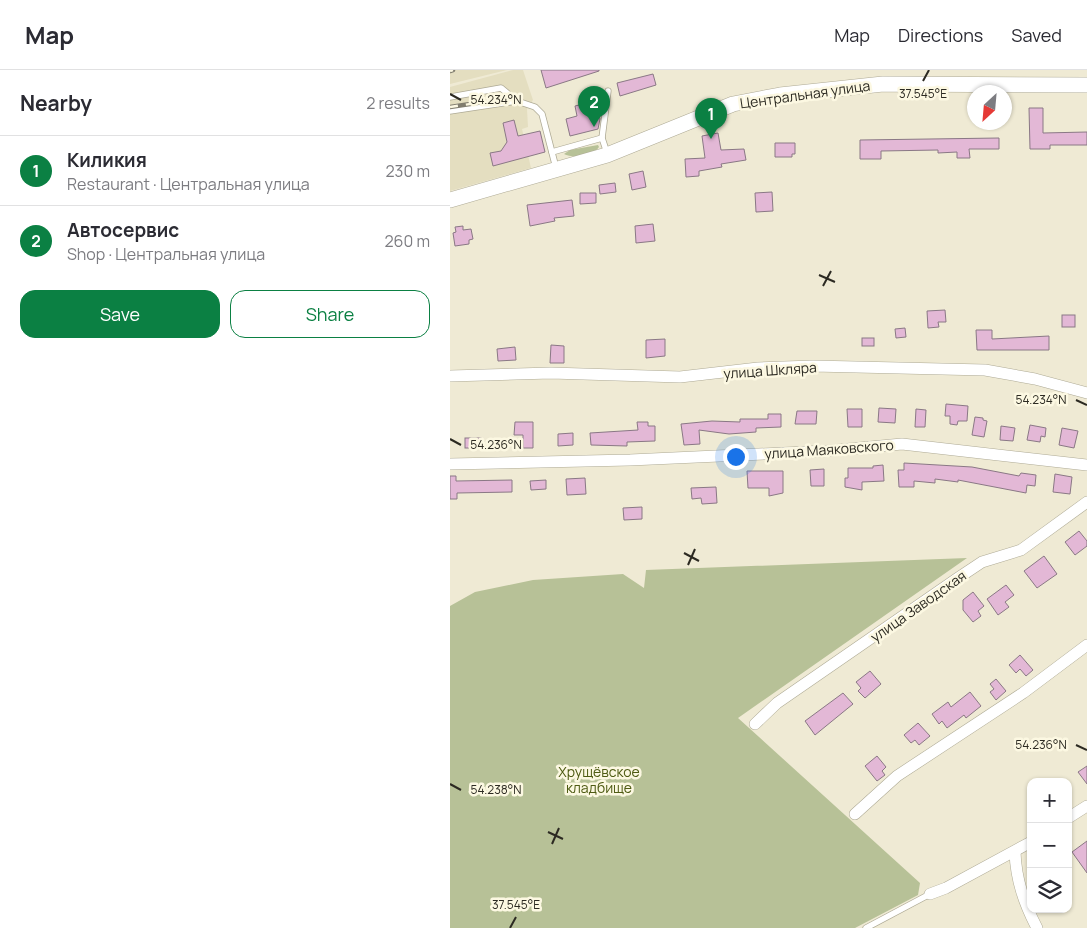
<!DOCTYPE html>
<meta charset="utf-8">
<style>
body{margin:0;font-family:Manrope,sans-serif;background:#f7f7f7;color:#2b2b33}
.controls{position:absolute;right:15px;bottom:15px;display:grid;overflow:hidden;border-radius:10px;box-shadow:0 1px 4px #0004}
.controls button{width:45px;height:45px;display:grid;place-items:center;padding:0;border:0;border-bottom:1px solid #e1e1e2;background:#fff;color:#2b2b33;font:25px sans-serif}
.compass{position:absolute;left:517px;top:15px;width:45px;height:45px;border-radius:50%;background:#fff;box-shadow:0 1px 4px #0004;rotate:206deg}
.you{position:absolute;left:285px;top:386px;width:18px;height:18px;margin:-12px;border:4px solid #fff;border-radius:50%;background:#1a73e8;box-shadow:0 0 0 8px #1a73e833}
.badge{display:grid;place-items:center;width:32px;height:32px;border-radius:50%;background:#0b8043;color:#fff;font-size:16px;font-weight:700}
.pin{position:absolute;translate:-50% -41px;filter:drop-shadow(0 1px 2px #0008)}
.pin::after{content:'';position:absolute;top:26px;width:18px;height:15px;background:inherit;clip-path:polygon(0 0,100% 0,50% 100%)}
.list{margin:0;padding:0;list-style:none}
h2{display:flex;justify-content:space-between;align-items:center;height:65px;margin:0;padding:0 20px;font-size:21px}
h2 small{font-size:16px;font-weight:400;color:#7c7c81}
.list li{display:grid;grid-template-columns:32px 1fr auto;gap:15px;align-items:center;box-sizing:border-box;height:70px;padding:0 20px;border-top:1px solid #e1e1e2}
.list b{display:block;font-size:19px;white-space:nowrap}
.list p{margin:0;font-size:16px;white-space:nowrap;color:#7c7c81}
.list em{font-size:16px;font-style:normal;color:#7c7c81}
.actions{display:flex;gap:10px;padding:15px 20px}
.actions a{flex:1;padding:11px 0;border:1px solid #0b8043;border-radius:15px;text-align:center;font-size:18px;color:#0b8043}
.actions .main{background:#0b8043;color:#fff}
.icon{flex:none;width:28px;height:28px;fill:none;stroke:currentColor;stroke-width:2;stroke-linecap:round;stroke-linejoin:round}
.map{position:relative;flex:none;width:637px;height:858px;overflow:hidden}
header{display:flex;align-items:center;gap:30px;box-sizing:border-box;height:70px;padding:0 25px;background:#fff;border-bottom:1px solid #e1e1e2}
header strong{font-size:24px}
nav{display:flex;gap:28px;margin-inline-start:auto;font-size:18px}
main{display:flex}
aside{flex:1;background:#fff}
.map>svg:first-child{display:block}
.built{fill:#e4dec0}
.green{fill:#b7c197}
.building{fill:#e3b8d6;stroke:#8a7885}
.lines{fill:none;stroke-linecap:round;stroke-linejoin:round}
.lane-casing{stroke:#aeaa95;stroke-width:7}
.street-casing{stroke:#aeaa95;stroke-width:12}
.secondary-casing{stroke:#aeaa95;stroke-width:16}
.lane{stroke:#fff;stroke-width:5.5}
.street{stroke:#fff;stroke-width:11}
.secondary{stroke:#fff;stroke-width:15}
.rail-casing{stroke:#817d6f;stroke-width:4.5}
.rail{stroke:#fcf8e2;stroke-width:2.5;stroke-dasharray:8;stroke-linecap:butt}
.ticks{fill:none;stroke:#2c2a22;stroke-width:2}
.labels{text-anchor:middle;dominant-baseline:central;stroke-width:5;stroke-linejoin:round;paint-order:stroke}
.street-label{font-size:14px;fill:#2c2a22;stroke:#fcf8e2}
.park-label{font-size:14px;fill:#4e5b13;stroke:#fcf8e2}
.ticks-label{font-size:12px;text-anchor:middle;fill:#2c2a22;stroke:#fcf8e2;stroke-width:5;stroke-linejoin:round;paint-order:stroke}
</style>
<header>
<strong>Map</strong>
<nav><a>Map</a><a>Directions</a><a>Saved</a></nav>
</header>
<main>
<aside>
<h2>Nearby<small>2 results</small></h2>
<ul class="list">
<li><span class="badge">1</span><div><b>Киликия</b><p>Restaurant · Центральная улица</p></div><em>230 m</em></li>
<li><span class="badge">2</span><div><b>Автосервис</b><p>Shop · Центральная улица</p></div><em>260 m</em></li>
</ul>
<div class="actions"><a class="main">Save</a><a>Share</a></div>
</aside>
<div class="map">
<svg width="637" height="858" viewBox="0 0 637 858">
<rect width="100%" height="100%" fill="#efead4"/>
<g class="built">
<polygon points="0,0 57,0 0,14"/>
<polygon points="63,0 73,0 83,30 77,39 78,57 72,59 81,98 0,121 0,17"/>
</g>
<g class="green">
<path d="M148,75L149,77C143,86 123,89 114,84L120,80Z"/>
<polygon points="517,488 288,648 470,813 468,825 405,858 0,858 0,536 25,522 83,510 173,504 194,518 196,500"/>
</g>
<g class="building">
<polygon points="91,0 149,0 149,1 96,18"/>
<polygon points="203,4 206,15 170,26 167,13"/>
<polygon points="145,31 150,49 148,59 120,66 116,49 127,46 125,36"/>
<polygon points="579,38 593,38 593,63 637,62 637,75 600,75 600,79 580,79"/>
<polygon points="64,50 68,66 90,61 95,82 43,96 40,83 51,81 57,72 53,53"/>
<polygon points="268,63 271,80 294,79 296,90 271,94 272,97 249,101 249,106 236,107 235,89 255,88 252,66"/>
<polygon points="549,68 549,79 519,79 520,88 507,88 507,82 488,83 488,80 431,81 431,89 410,89 410,70"/>
<polygon points="325,73 345,73 345,84 342,84 342,87 325,87"/>
<polygon points="193,101 196,117 182,120 179,104"/>
<polygon points="165,113 166,122 150,124 149,115"/>
<polygon points="322,122 323,141 306,142 305,123"/>
<polygon points="130,123 146,123 146,133 130,134"/>
<polygon points="122,130 124,146 104,148 105,151 80,156 77,135"/>
<polygon points="203,154 205,171 186,173 185,156"/>
<polygon points="13,156 13,160 21,159 23,169 19,170 19,174 5,176 3,163 6,162 5,157"/>
<polygon points="495,240 496,252 488,252 489,257 478,258 477,241"/>
<rect x="612" y="245" width="13" height="12"/>
<polygon points="455,258 456,267 446,268 445,259"/>
<polygon points="526,260 542,260 542,269 599,266 599,280 527,280"/>
<rect x="412" y="268" width="12" height="8"/>
<polygon points="215,269 215,286 196,288 196,270"/>
<polygon points="101,275 114,276 114,293 100,293"/>
<polygon points="65,277 66,290 48,291 47,279"/>
<polygon points="496,334 518,336 517,351 508,351 507,355 500,354 500,346 495,346"/>
<polygon points="429,338 446,339 445,353 428,352"/>
<polygon points="397,339 412,339 412,357 398,357"/>
<polygon points="466,339 476,340 475,357 465,357"/>
<polygon points="347,341 367,341 366,354 345,354"/>
<polygon points="318,344 331,344 331,357 306,358 306,362 279,364 249,360 250,374 234,375 231,354 262,351 290,352 290,349 318,349"/>
<polygon points="525,347 533,348 533,350 537,351 534,367 522,365"/>
<polygon points="65,352 83,352 83,378 73,378 73,365 64,365"/>
<polygon points="187,352 198,352 198,356 205,356 205,371 177,372 177,376 141,375 140,363 188,360"/>
<polygon points="580,355 596,358 595,367 591,366 590,372 577,370"/>
<polygon points="551,356 565,358 563,371 550,370"/>
<polygon points="612,358 628,361 624,378 609,375"/>
<polygon points="123,363 123,375 108,376 108,364"/>
<rect x="15" y="368" width="16" height="10"/>
<polygon points="454,393 522,397 569,406 571,403 586,405 585,416 577,415 576,423 508,410 508,412 485,409 485,413 464,411 464,417 449,417 448,400 454,400"/>
<polygon points="433,395 434,411 412,412 412,420 395,417 395,408 398,408 398,398 423,398 423,396"/>
<polygon points="374,399 374,416 361,416 360,400"/>
<polygon points="297,401 333,401 333,423 319,426 319,418 298,418"/>
<polygon points="605,404 622,407 620,424 603,422"/>
<polygon points="0,406 6,406 6,411 62,410 62,422 7,423 7,429 0,429"/>
<polygon points="135,408 136,424 117,425 116,409"/>
<polygon points="96,410 96,419 81,420 80,411"/>
<polygon points="266,417 267,433 252,434 251,428 242,429 241,418"/>
<polygon points="192,437 192,449 174,450 173,438"/>
<polygon points="629,461 637,471 637,476 625,485 615,472"/>
<polygon points="594,486 607,504 587,518 574,501"/>
<polygon points="556,515 564,525 555,532 559,537 548,545 537,529"/>
<polygon points="523,522 534,536 528,541 531,546 523,552 513,540 513,530"/>
<polygon points="570,585 583,600 576,606 570,599 566,603 559,595"/>
<polygon points="420,601 431,614 415,628 408,621 411,618 406,612"/>
<polygon points="546,609 556,621 546,630 540,622 544,619 540,614"/>
<polygon points="520,622 531,636 516,648 514,645 497,658 492,651 489,654 482,644 498,632 501,637"/>
<polygon points="393,623 403,634 365,665 355,651"/>
<polygon points="468,653 480,666 469,675 465,670 461,673 454,665"/>
<polygon points="427,686 436,697 432,701 435,705 427,711 415,696"/>
<polygon points="637,696 637,714 628,702"/>
<polygon points="637,771 637,803 622,782"/>
</g>
<g class="lines">
<g class="lane-casing">
<g id="lane">
<polyline points="0,27 51,18 67,31 85,37 92,44 106,98"/>
<polyline points="0,41 67,31"/>
<polyline points="152,68 158,21"/>
<polyline points="102,82 152,68 157,83"/>
<polyline points="416,858 480,824"/>
</g>
</g>
<g class="street-casing">
<g id="street">
<polyline points="0,306 101,303 230,307 308,298 363,296 535,300 585,309 637,323"/>
<polyline points="0,394 180,390 377,381 452,374 637,395"/>
<polyline points="305,654 327,633 508,508 532,492 571,480 637,432"/>
<polyline points="405,744 447,706 573,623 637,575"/>
<polyline points="618,748 637,736"/>
<path d="M565,782C566,810 574,833 587,858"/>
<polyline points="480,824 496,818 581,772"/>
</g>
</g>
<g class="secondary-casing">
<polyline id="secondary" points="0,130 157,85 283,34 330,25 433,14 637,15"/>
</g>
<use href="#lane" class="lane"/>
<use href="#street" class="street"/>
<use href="#secondary" class="secondary"/>
<g class="rail-casing">
<g id="rail">
<polyline points="0,1 3,0"/>
<polyline points="0,37 40,31"/>
</g>
</g>
<use href="#rail" class="rail"/>
</g>
<path class="ticks" d="M473,11L479,0M0,24L11,30M369,205L385,212M373,216L381,201M626,330L637,335M0,369L11,375M234,483L249,491M238,495L245,479M626,675L637,680M0,714L11,720M98,762L113,769M102,774L109,758M60,858L66,847"/>
<g class="labels">
<g class="street-label">
<text transform="translate(355 24) rotate(-8)">Центральная улица</text>
<text transform="translate(320 300) rotate(-4)">улица Шкляра</text>
<text transform="translate(379 379) rotate(-4)">улица Маяковского</text>
<text transform="translate(468 536) rotate(-35)">улица Заводская</text>
</g>
<g class="park-label">
<text x="149" y="701">Хрущёвское<tspan x="149" dy="16">кладбище</tspan></text>
</g>
</g>
<g class="ticks-label">
<text x="473" y="28">37.545°E</text>
<text x="46" y="34">54.234°N</text>
<text x="591" y="334">54.234°N</text>
<text x="46" y="379">54.236°N</text>
<text x="591" y="679">54.236°N</text>
<text x="46" y="724">54.238°N</text>
<text x="66" y="839">37.545°E</text>
</g>
</svg>
<div class="controls">
<button>+</button>
<button>−</button>
<button><svg class="icon" aria-label="layers" viewBox="0 0 24 24"><path d="M12 4l9 5-9 5-9-5zM3 14l9 5 9-5"/></svg></button>
</div>
<svg class="compass" viewBox="-18 -18 36 36"><path d="M0-13l5 13h-10z" fill="#e53935"/><path d="M0 13l5-13h-10z" fill="#7c7c81"/></svg>
<div class="you"></div>
<div class="pin badge" style="left:261px;top:69px">1</div>
<div class="pin badge" style="left:144px;top:57px">2</div>
</div>
</main>
